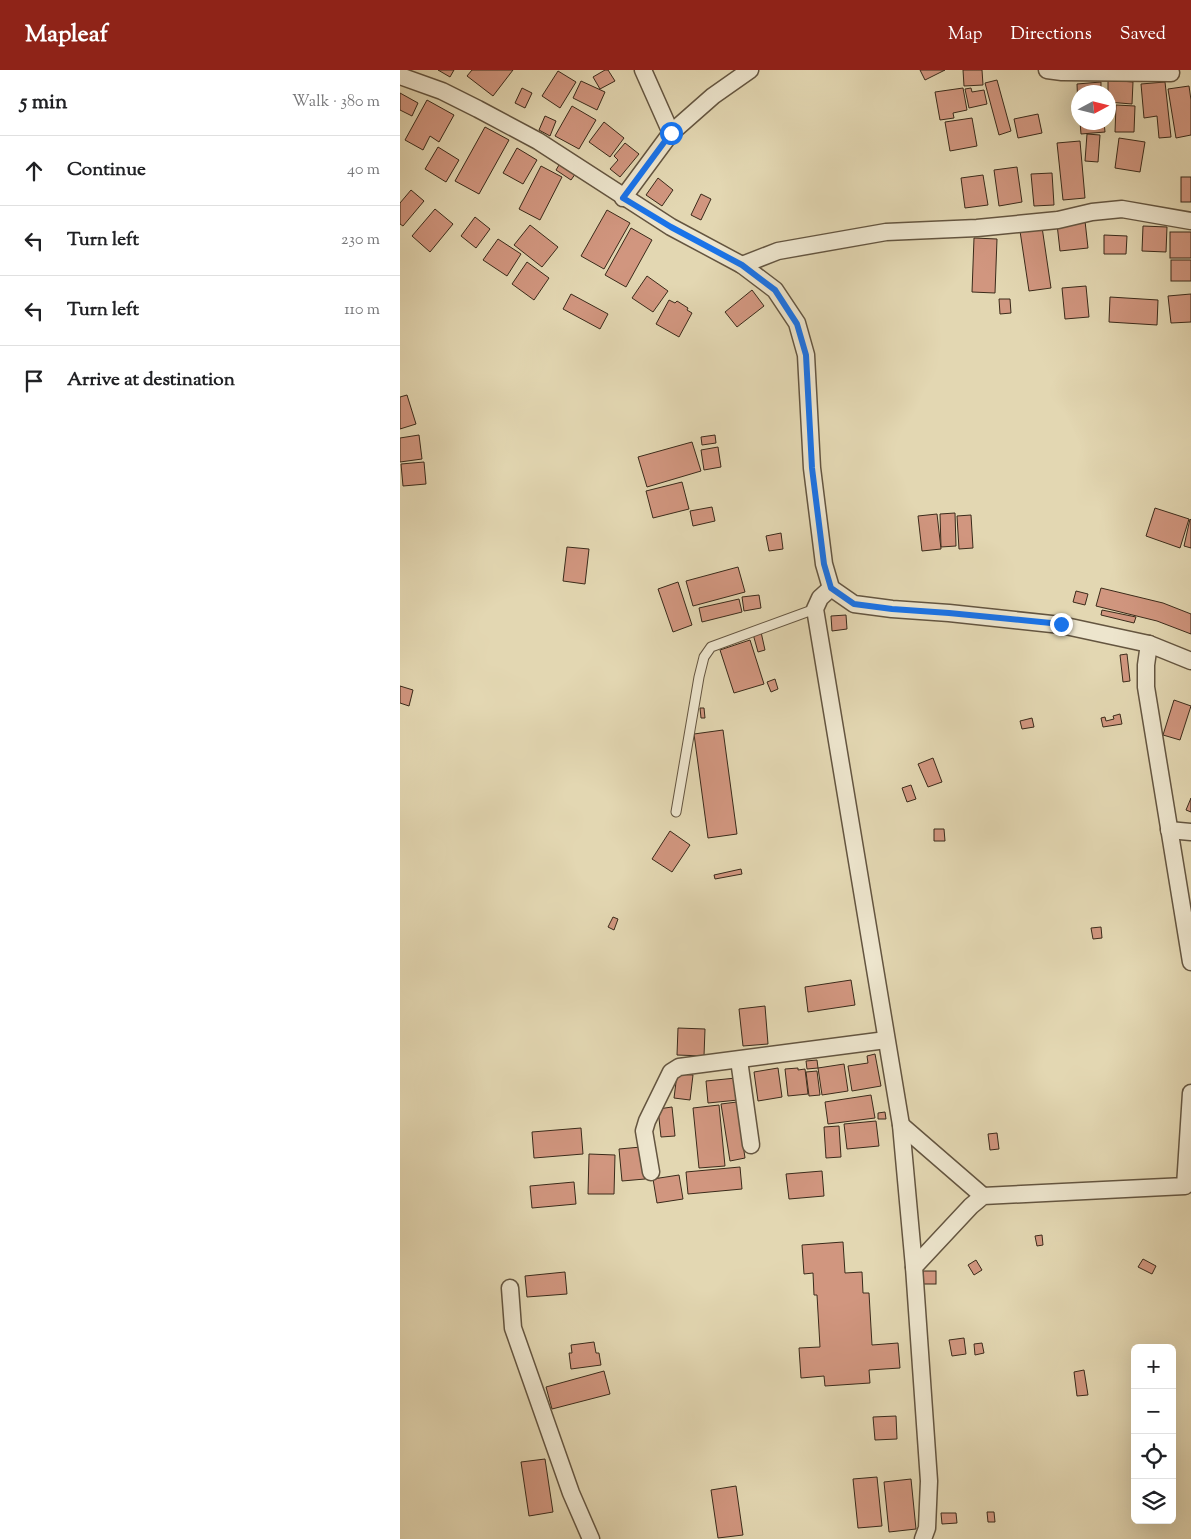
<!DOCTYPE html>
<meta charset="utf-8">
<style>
body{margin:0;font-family:"Sorts Mill Goudy",serif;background:#f6f6f6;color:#202124}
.controls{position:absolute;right:15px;bottom:15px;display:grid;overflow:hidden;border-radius:8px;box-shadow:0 5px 20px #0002}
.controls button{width:45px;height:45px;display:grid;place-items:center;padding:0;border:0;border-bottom:1px solid #e0e0e0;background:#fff;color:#202124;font:25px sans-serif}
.compass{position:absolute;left:671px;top:15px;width:45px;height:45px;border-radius:50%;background:#fff;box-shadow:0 5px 20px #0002;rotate:83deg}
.stop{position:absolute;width:15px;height:15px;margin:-11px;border:4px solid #1a73e8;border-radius:50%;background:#fff}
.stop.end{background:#1a73e8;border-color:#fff;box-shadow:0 1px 5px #0008}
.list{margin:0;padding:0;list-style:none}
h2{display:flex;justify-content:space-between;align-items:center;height:65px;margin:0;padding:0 20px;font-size:21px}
h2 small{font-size:16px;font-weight:400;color:#757577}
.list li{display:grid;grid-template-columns:32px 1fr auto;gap:15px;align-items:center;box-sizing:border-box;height:70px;padding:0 20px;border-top:1px solid #e0e0e0}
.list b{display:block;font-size:19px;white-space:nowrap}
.list em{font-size:16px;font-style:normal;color:#757577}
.icon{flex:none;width:28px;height:28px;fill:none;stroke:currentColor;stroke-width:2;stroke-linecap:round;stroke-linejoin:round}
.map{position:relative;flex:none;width:791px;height:1469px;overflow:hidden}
header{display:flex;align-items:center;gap:30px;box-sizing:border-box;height:70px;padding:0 25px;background:#8f2418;color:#fff}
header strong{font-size:24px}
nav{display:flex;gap:28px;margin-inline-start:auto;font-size:18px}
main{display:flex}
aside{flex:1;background:#fff}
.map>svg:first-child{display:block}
.building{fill:#d1967f;stroke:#3a2a1a}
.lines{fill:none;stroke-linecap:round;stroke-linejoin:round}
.lane-casing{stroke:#645540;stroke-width:11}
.street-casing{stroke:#645540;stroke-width:19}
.lane{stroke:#ede5cd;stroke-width:9}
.street{stroke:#ede5cd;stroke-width:16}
.route{stroke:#1a73e8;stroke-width:6}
</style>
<header>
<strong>Mapleaf</strong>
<nav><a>Map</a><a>Directions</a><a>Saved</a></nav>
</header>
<main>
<aside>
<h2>5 min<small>Walk · 380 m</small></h2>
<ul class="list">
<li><svg class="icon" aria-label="ahead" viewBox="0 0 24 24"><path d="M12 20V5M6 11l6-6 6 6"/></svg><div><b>Continue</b></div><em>40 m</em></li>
<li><svg class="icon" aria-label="left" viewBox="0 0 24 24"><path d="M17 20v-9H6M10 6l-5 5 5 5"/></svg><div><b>Turn left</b></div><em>230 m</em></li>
<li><svg class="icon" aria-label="left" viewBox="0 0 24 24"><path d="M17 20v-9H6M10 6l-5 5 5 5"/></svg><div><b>Turn left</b></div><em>110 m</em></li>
<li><svg class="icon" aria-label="arrive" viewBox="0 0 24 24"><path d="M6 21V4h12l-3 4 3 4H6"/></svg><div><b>Arrive at destination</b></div></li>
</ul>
</aside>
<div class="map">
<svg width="791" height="1469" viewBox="0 0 791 1469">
<rect width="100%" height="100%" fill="#e3d7b2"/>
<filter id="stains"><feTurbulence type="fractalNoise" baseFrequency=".004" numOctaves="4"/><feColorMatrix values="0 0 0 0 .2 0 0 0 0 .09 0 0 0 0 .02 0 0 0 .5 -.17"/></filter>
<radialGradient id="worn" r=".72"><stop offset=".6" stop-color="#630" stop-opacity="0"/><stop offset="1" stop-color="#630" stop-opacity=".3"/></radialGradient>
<g class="building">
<polygon points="38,0 54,0 50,7"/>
<polygon points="72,0 113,0 93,26 67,6"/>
<polygon points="205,0 208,0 215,11 200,19 193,7"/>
<polygon points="520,0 545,0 525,10"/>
<polygon points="563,0 582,0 583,15 564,16"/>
<polygon points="158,1 176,12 160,38 142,26"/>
<polygon points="597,10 611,61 599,65 585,13"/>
<polygon points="708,10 733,12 732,34 708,32"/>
<polygon points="181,11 205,22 197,40 173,28"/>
<polygon points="701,12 701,22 678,22 678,38 677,14"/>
<polygon points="765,12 771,67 759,68 757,46 744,48 741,14"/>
<polygon points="789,16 791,30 791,65 776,68 768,19"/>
<polygon points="122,18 132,23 125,38 115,33"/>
<polygon points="563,18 567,40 553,43 554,48 540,50 535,22"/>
<polygon points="571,18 572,22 584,20 587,34 569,38 565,19"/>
<polygon points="0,23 18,33 12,46 0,40"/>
<polygon points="27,30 54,45 39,72 30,66 23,80 5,70"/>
<polygon points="716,35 735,36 734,62 715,62"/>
<polygon points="172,36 196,50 179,79 155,66"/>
<polygon points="638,44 642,63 618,68 614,49"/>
<polygon points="145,46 156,51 150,66 139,60"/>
<polygon points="572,48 577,76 550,81 545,52"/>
<polygon points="204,52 224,68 210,87 189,72"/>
<polygon points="680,52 704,52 705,62 681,64"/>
<polygon points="85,57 109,70 79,124 55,111"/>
<polygon points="687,64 700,65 698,92 685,91"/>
<polygon points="719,68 745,72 740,102 715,98"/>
<polygon points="680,71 685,128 663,130 657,73"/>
<polygon points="225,73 239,84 220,107 210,99 218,90 214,86"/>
<polygon points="38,77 59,90 46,112 25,99"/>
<polygon points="117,78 137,90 123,114 103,103"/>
<polygon points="162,90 178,100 171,110 156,100"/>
<polygon points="141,96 162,107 140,150 119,139"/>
<polygon points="617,97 622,132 599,136 594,100"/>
<polygon points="652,103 654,135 634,136 631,104"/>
<polygon points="583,105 588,135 565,138 561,108"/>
<rect x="781" y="107" width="10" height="25"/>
<polygon points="258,108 273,120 262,136 246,125"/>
<polygon points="11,120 24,131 3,156 0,154 0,133"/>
<polygon points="301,124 311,129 301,150 291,145"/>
<polygon points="35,139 53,154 30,182 12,166"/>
<polygon points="207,140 230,153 204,199 181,186"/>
<polygon points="75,147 90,159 76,178 61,166"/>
<polygon points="685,151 688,178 660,181 657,154"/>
<polygon points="130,155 158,177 142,197 114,175"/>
<polygon points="743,156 767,157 766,182 742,181"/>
<polygon points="642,157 651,218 629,221 620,161"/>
<polygon points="231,158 252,170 226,217 205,205"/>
<rect x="770" y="162" width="21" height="26"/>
<polygon points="704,165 727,166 726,184 704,184"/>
<polygon points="574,168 597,169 595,223 572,222"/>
<polygon points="98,169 121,184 107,206 83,190"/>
<rect x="771" y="190" width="20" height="21"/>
<polygon points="127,192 149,208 134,230 112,214"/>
<polygon points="247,206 268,221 253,242 232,228"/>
<polygon points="686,216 689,247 665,249 662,218"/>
<polygon points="352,220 364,236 337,257 325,242"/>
<polygon points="171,224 208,244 200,259 163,239"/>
<polygon points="791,224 791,252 771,253 768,226"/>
<polygon points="710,227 758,230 757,255 709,252"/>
<polygon points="599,229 610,229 611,243 600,244"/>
<polygon points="269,230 275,233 277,231 288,238 287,240 292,243 279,267 256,254"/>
<polygon points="7,325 16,354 0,359 0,327"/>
<polygon points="19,365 22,389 0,392 0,368"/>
<polygon points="315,365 316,373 302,375 301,367"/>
<polygon points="292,372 301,401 247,417 238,387"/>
<polygon points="318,377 321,397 304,400 301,380"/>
<polygon points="24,392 26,414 3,416 1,394"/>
<polygon points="282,412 289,439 253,448 246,421"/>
<polygon points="312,437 315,451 293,456 290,441"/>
<polygon points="755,438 789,449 780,478 746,466"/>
<polygon points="555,443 556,476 541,477 540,444"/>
<polygon points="537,444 541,479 522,481 518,446"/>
<polygon points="571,445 573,478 559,479 557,446"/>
<polygon points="790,449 791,450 791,478 784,476"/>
<polygon points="381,463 383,479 369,481 366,466"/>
<polygon points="167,477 189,479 185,514 163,511"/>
<polygon points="338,497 345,522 293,536 286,511"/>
<polygon points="278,512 292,555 273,562 258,519"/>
<polygon points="701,518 763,533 791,544 791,564 757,551 696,536"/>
<polygon points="676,521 688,524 685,535 673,532"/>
<polygon points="359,525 361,538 344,541 342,527"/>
<polygon points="339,529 342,542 302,552 299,538"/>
<polygon points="702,540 736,547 734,553 701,545"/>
<polygon points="446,545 447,559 432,561 431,546"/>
<polygon points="361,562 365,580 358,582 353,564"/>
<polygon points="350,570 364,614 334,623 320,580"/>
<polygon points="727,584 730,611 723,612 720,585"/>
<polygon points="375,609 378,619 371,622 367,612"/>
<polygon points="0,616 13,620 9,636 0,633"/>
<polygon points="774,630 791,636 780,670 763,665"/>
<polygon points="300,638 304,638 305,648 301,648"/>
<polygon points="720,644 722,654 703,657 701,648 705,647 706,651 714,649 713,646"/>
<polygon points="632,648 634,657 622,659 620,651"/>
<polygon points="323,660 337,764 308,768 294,664"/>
<polygon points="533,688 542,712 528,717 518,694"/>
<polygon points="511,715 516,729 507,732 502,718"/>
<polygon points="791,728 791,742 786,740"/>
<polygon points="534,759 544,759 545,771 534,771"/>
<polygon points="270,761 290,775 272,802 252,789"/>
<polygon points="341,799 342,804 315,809 314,805"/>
<polygon points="213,847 218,849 214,860 208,857"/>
<polygon points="701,857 702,868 693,869 691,858"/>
<polygon points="451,910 455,935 408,942 405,917"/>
<polygon points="365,936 368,974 343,976 339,939"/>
<polygon points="278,958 305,959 304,986 277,985"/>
<polygon points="475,984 481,1016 452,1021 448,996 468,993 467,986"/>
<polygon points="417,990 418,998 407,999 406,991"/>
<polygon points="444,994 448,1021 422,1025 418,998"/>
<polygon points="378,998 382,1027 358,1031 354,1002"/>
<polygon points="398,998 398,1000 405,999 408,1024 388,1026 385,999"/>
<polygon points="417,1001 420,1025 409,1026 406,1002"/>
<polygon points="277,1004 293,1005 290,1030 274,1028"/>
<polygon points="336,1008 338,1030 308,1033 306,1011"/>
<polygon points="471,1025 475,1048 428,1054 425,1032"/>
<polygon points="337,1032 345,1088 330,1091 321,1034"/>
<polygon points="319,1035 325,1096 299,1098 293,1038"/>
<polygon points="272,1037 275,1066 261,1067 258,1039"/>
<polygon points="485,1042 486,1049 478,1049 478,1043"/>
<polygon points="476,1051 479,1076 447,1079 444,1054"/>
<polygon points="439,1056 441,1087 426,1088 424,1057"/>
<polygon points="181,1058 183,1084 134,1088 132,1062"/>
<polygon points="597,1063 599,1079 590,1080 588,1064"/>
<polygon points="241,1077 245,1109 222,1111 219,1079"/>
<polygon points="189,1084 215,1085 214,1124 188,1124"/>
<polygon points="340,1097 342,1119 288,1124 286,1102"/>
<polygon points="422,1101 424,1126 389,1129 386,1104"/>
<polygon points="279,1105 283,1129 257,1133 253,1109"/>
<polygon points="174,1112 176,1134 132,1138 130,1116"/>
<polygon points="642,1165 643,1175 637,1176 635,1166"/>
<polygon points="443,1172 445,1203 462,1202 463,1223 469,1223 472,1275 498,1273 500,1298 469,1300 470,1313 425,1316 424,1306 401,1308 399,1278 420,1277 417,1225 414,1225 413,1203 404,1204 402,1175"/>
<polygon points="743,1189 756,1196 752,1204 738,1197"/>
<polygon points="576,1190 582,1200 574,1205 568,1195"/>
<rect x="523" y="1201" width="13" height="13"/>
<polygon points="165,1202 167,1224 127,1227 125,1206"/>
<polygon points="564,1268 566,1284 552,1286 549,1270"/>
<polygon points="194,1272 196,1283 199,1283 201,1295 171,1299 169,1283 172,1283 171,1275"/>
<polygon points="582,1273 584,1283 575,1285 574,1274"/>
<polygon points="684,1300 688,1325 677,1326 674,1302"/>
<polygon points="204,1301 210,1324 152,1339 146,1317"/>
<polygon points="496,1346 497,1369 475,1370 473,1347"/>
<polygon points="145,1389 153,1442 129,1446 121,1392"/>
<polygon points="477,1407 482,1456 458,1458 453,1409"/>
<polygon points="511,1409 516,1459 489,1462 484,1412"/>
<polygon points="336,1416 343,1465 318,1468 311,1420"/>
<polygon points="587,1442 594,1442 595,1452 588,1452"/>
<polygon points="541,1443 556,1443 557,1453 542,1454"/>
</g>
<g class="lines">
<g class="lane-casing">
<polyline id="lane" points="276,742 299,607 304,587 311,577 415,539"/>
</g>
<g class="street-casing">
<g id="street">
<polyline points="243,0 271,63"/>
<polyline points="647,0 662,2 771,3"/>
<polyline points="0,6 42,21 78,39 138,71 271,157 342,195 375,220 397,253 406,285 412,398 424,494 431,518 454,534 492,539 549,543 661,555 749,574 791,591"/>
<polyline points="223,128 271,63 313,26 350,0"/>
<polyline points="342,195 378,181 486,162 577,158 658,150 692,142 722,139 791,151"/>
<polyline points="431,518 420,528 415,539 501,1055 514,1197"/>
<polyline points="749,574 746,595 746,617 791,892"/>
<polyline points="769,760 791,762"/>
<polyline points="339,990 351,1075"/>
<polyline points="501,1055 583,1126"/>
<polyline points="251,1102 244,1061 247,1051 271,1002 279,997 486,970"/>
<polyline points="110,1218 113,1258 171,1423 191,1469"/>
<polyline points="523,1469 527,1458 529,1411 514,1197 571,1136 583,1126 785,1116 791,1023"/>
</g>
</g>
<use href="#lane" class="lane"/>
<use href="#street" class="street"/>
</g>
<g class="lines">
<polyline class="route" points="271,63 223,128 271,157 342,195 375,220 397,254 406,285 412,398 424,494 431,518 454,534 492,539 549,543 661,554"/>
</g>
<rect width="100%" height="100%" filter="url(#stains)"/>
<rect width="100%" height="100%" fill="url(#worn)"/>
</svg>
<div class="controls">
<button>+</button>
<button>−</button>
<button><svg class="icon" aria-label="locate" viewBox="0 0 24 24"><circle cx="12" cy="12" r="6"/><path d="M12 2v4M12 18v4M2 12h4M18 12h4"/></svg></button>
<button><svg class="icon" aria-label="layers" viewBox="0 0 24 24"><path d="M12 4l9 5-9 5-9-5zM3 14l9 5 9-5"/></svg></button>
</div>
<svg class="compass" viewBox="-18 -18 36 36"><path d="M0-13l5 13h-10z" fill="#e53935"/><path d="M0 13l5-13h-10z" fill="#757577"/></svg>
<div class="stop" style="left:271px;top:63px"></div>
<div class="stop end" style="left:661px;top:554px"></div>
</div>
</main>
